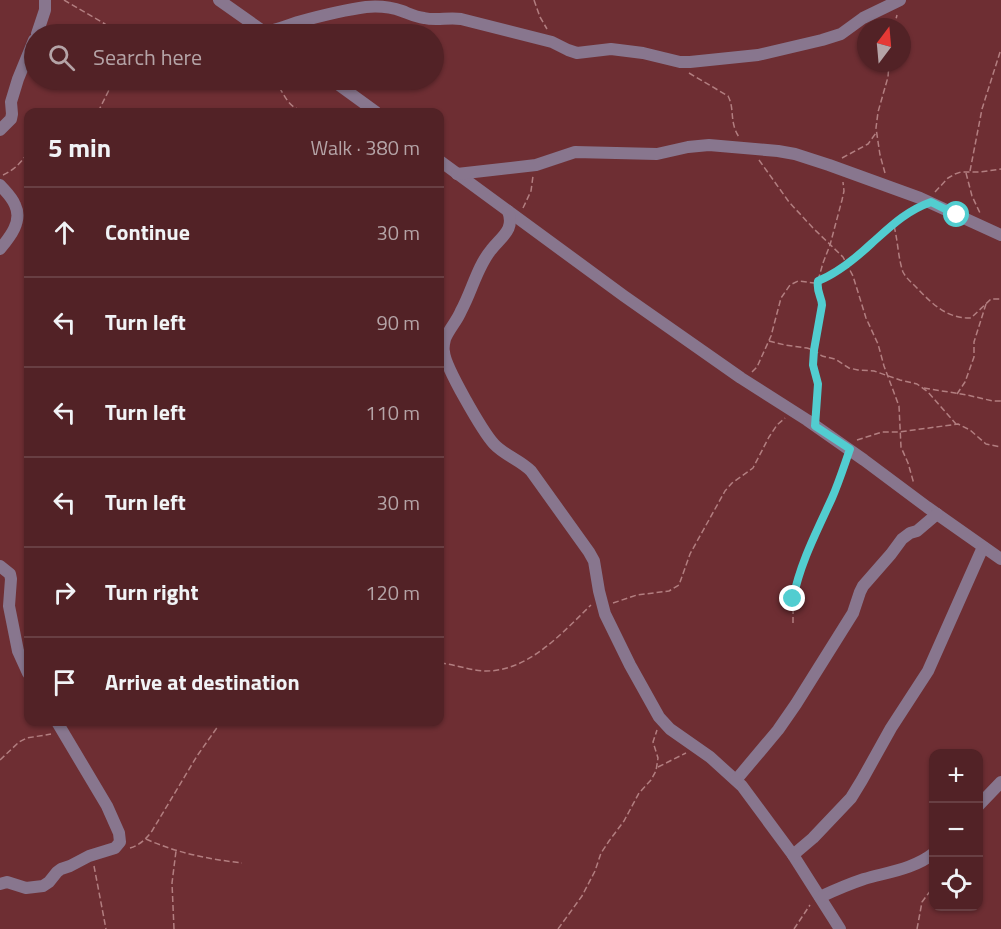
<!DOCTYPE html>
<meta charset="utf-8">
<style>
body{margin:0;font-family:"Titillium Web",sans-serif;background:#582a2e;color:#f1f3f6}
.controls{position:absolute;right:18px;bottom:18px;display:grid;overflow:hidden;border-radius:12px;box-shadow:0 2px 4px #0004}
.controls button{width:54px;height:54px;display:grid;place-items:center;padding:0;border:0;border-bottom:2px solid #683f43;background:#522226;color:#f1f3f6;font:30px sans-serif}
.compass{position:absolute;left:857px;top:18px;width:54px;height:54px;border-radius:50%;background:#522226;box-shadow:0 2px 4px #0004;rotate:16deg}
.stop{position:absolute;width:18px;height:18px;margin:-14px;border:4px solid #52cdd0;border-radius:50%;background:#fff}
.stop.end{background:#52cdd0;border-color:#fff;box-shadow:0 2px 6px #0008}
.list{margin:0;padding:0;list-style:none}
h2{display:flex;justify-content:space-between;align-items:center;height:78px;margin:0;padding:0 24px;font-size:26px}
h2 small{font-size:20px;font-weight:400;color:#b5a4a7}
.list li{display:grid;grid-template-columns:39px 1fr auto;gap:18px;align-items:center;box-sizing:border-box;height:90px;padding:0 24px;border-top:2px solid #683f43}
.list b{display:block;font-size:22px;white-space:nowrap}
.list em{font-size:20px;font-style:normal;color:#b5a4a7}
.icon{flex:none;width:33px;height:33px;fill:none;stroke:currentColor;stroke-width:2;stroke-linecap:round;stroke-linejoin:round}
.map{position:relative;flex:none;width:1001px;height:929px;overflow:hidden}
.search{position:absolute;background:#522226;box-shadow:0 2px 4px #0004;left:24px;top:24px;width:420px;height:66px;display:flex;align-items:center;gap:15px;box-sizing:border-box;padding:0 21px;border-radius:33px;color:#b5a4a7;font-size:22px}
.panel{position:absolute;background:#522226;box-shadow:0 2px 4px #0004;left:24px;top:108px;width:420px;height:618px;border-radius:12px}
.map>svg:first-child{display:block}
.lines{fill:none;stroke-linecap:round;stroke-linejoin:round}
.path{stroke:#b27e80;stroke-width:1.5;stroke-dasharray:6 3;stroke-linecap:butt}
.minor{stroke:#88768e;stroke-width:12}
.route{stroke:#52cdd0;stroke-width:8}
</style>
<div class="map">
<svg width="1001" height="929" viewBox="0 0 1001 929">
<rect width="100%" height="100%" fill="#6e2e33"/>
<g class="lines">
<g class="path">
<polyline points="64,0 105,24 112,34"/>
<polyline points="534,0 540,17 547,29"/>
<polyline points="894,27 897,15"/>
<path d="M689,73L728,96C735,109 729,122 739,137"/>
<path d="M274,80C285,93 286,108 306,112"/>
<polyline points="98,112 114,80"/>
<polyline points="842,158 868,144 876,133"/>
<polyline points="759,160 789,202 813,228 843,257 853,276 866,318 878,344 884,366 899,406 901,447 908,463 914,484"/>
<polyline points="970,171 982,109 1001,49"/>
<polyline points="885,173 880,155 876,128 878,112 888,77 889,63"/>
<polyline points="966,173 972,196 980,213"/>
<path d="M3,175C14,170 22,162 28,152"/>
<polyline points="935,192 948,178 955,174 961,172 980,172 1001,169"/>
<polyline points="523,208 531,191 533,176"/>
<path d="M894,226C898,241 898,258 903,272C906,278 911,282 916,287C931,303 947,319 971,318L991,299H1001"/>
<polyline points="769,341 785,345 807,348 814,350 822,356 835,359 849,368 858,370 874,371 900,380 917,384 928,392 956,424"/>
<polyline points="752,372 757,367 771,336 781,298 790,285 798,281 814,283 827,277 871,245 908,212 915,208"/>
<polyline points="924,388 967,395 993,401 1001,401"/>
<polyline points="957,394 965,382 974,357 974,342 986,304"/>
<polyline points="816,413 817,384 813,370 814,352 822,305 817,290 817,284 823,263 830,245 842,200 844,191 843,182"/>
<polyline points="857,440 882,432 899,432 958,424 970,430 986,444 1001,447"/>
<polyline points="613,603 637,595 669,591 679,585 690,554 725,491 732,483 753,468 769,437 777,425 785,418"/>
<path d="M793,623C793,609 793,595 797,581C808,540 832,503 846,461"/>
<path d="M440,663C455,664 470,671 486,671C529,671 562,633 591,605"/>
<polyline points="0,760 19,742 27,738 51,734"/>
<polyline points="658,767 686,753"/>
<path d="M146,839C177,853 208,859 242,863"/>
<path d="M130,848C140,845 146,839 152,831L197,756L221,722"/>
<polyline points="94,866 106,929"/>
<polyline points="174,929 172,883 176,851"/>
<polyline points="558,929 582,896 595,871 601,853 609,841 624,821 639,793 651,780 656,771 658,758 653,742 657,730"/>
<polyline points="794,929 810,905"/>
<polyline points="917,929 922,902 934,886"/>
</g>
<g class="minor">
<polyline points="219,0 267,34"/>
<path d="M263,32C275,31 286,26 298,22C320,16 343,10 366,7C378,6 391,7 402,11C410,14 416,17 424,18C437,21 448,17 461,19L552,42L568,50L577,53L611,49L643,53L680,62H690L758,55L822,40L841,34L863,18L900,0"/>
<polyline points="37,34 45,10 45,0"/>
<polyline points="332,80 376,112"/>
<polyline points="0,130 11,119 12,114 11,102 18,79 34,40"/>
<polyline points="440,161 624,296 741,378 807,420 864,460 927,507 1001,559"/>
<polyline points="457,174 536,165 575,152 657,154 688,147 709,145 778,151 795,154 829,165 920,198 1001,235"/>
<path d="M0,185C5,191 12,197 15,205C23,221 10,237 0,249"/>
<path d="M508,211C515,230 502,236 491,250C477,267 472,291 461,311C457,321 449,329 445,339C444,343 443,348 444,352C445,367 483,432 494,444C504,455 520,460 531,471L589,552L594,561L599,591L605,614L630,665L659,717L670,729L710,757L742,786L793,855L840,929"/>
<polyline points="0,566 10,574 11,579 9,606 18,651 28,673"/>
<polyline points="736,780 778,730 796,704 853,613 860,592 863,586 891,554 902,539 910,533 917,531 937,514"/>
<polyline points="978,806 1001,782"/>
<polyline points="793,855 813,838 851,798 862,780 891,728 928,671 983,547"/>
<polyline points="0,884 7,882 26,888 43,886 49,882 57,872 61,869 70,866 89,856 115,848 120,842 119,833 107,806 57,722"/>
<path d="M820,897C835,890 849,884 864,879C888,872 914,869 934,853"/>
</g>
</g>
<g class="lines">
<path class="route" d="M793,599C800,563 817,531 832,498C839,482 844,466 850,449L815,426L818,384L813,365L814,350L822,305C822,297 816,292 818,281C838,273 856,258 872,243C891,226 906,211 931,202L957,215"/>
</g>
</svg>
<div class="controls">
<button>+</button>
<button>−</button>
<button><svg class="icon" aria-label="locate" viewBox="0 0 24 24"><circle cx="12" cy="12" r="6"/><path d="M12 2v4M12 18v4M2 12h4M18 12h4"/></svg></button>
</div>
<svg class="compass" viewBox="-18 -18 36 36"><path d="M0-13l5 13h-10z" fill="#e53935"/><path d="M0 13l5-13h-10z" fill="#b5a4a7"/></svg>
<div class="stop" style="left:957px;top:215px"></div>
<div class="stop end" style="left:793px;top:599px"></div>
<div class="search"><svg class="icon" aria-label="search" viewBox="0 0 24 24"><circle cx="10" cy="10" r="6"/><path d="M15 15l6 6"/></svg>Search here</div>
<section class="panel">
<h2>5 min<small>Walk · 380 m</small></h2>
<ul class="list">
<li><svg class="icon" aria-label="ahead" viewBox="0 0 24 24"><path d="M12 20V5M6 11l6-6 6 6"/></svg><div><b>Continue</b></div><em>30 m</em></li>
<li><svg class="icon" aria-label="left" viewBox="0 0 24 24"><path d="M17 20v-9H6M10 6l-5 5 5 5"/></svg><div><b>Turn left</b></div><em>90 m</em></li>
<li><svg class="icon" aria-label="left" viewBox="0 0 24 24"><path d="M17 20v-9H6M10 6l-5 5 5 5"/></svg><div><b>Turn left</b></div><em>110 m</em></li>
<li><svg class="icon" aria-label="left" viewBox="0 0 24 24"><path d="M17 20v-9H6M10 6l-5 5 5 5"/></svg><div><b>Turn left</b></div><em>30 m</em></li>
<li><svg class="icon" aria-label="right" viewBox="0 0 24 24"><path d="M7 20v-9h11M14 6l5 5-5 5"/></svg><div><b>Turn right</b></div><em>120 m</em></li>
<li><svg class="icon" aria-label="arrive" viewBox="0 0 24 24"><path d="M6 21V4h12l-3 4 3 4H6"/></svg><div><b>Arrive at destination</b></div></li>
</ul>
</section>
</div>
